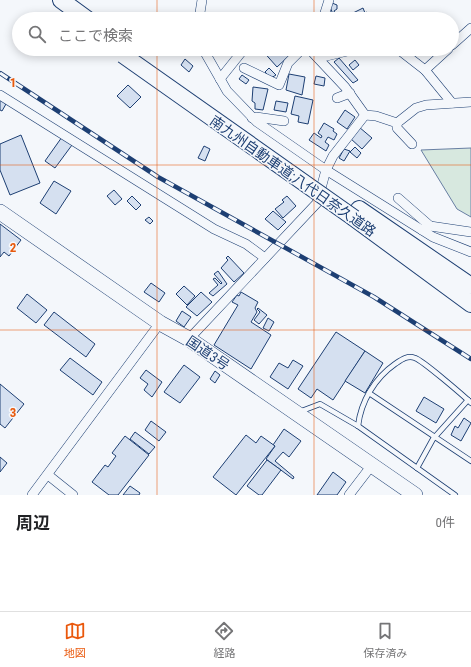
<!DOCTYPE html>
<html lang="ja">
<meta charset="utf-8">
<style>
body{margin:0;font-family:"Roboto Condensed","Noto Sans JP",sans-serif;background:#f6f6f6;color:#202124}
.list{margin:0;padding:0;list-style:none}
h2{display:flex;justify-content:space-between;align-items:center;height:52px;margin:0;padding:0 16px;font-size:17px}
h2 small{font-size:13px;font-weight:400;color:#757577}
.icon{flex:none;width:22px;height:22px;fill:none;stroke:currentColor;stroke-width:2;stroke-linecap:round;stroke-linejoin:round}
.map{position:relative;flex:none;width:471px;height:495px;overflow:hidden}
.search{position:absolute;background:#fff;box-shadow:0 2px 10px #0003;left:12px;right:12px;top:12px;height:44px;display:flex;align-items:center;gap:10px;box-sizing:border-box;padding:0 14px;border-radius:22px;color:#757577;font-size:15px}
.sheet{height:116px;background:#fff}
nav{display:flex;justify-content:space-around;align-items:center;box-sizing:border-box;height:56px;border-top:1px solid #e0e0e0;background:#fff;font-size:11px;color:#757577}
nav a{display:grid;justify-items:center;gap:2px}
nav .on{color:#ea580c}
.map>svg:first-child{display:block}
.green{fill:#d7e8df;stroke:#687fa3}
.building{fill:#d5e0f0;stroke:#1d3f73}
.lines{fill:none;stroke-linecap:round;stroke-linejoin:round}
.service-casing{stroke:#1d3f73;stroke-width:6}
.minor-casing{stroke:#1d3f73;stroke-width:10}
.trunk-casing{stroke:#1d3f73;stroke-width:16}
.motorway-casing{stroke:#1d3f73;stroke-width:18}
.service{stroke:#f4f7fb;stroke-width:4.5}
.minor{stroke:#f4f7fb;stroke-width:9}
.trunk{stroke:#f4f7fb;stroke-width:15}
.motorway{stroke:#f4f7fb;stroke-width:16}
.rail-casing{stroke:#1d3f73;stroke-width:4.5}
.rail{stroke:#f4f7fb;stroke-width:3;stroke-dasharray:9;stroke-linecap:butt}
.motorway-bridge-casing{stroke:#1d3f73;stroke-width:18;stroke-linecap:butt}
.motorway-bridge{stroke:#f4f7fb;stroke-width:16}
.grid{fill:none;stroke:#e8590c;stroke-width:1;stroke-opacity:0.55}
.labels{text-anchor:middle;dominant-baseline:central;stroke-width:3;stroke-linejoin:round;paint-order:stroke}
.street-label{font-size:14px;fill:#1d3f73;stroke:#f4f7fb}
.grid-label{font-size:13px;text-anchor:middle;font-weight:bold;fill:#e8590c;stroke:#f4f7fb;stroke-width:3;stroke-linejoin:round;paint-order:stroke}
</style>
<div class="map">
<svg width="471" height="495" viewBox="0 0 471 495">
<rect width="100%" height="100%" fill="#f4f7fb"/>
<polygon class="green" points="471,148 471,217 457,209 421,150"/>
<g class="building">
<polygon points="332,3 337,5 337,9 334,11 338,19 335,19 330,7"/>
<polygon points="363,8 365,13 367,12 370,19 356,19 353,13"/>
<polygon points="255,49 286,49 291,54 277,67 261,49 257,52"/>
<polygon points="339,58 358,80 353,83 334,62"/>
<polygon points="185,59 193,66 189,72 181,65"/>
<polygon points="355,60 359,65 353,70 349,65"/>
<polygon points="269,68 276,75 271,78 265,72"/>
<polygon points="289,74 305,77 302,95 286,90"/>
<polygon points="242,75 249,80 246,84 239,79"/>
<polygon points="316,76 325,78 324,86 314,84"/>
<polygon points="128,85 141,97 130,108 117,96"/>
<polygon points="253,87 268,89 263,110 255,109 255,103 252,101"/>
<polygon points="295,96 313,100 308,124 298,122 299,116 291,114"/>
<polygon points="0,99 6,104 2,111 0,110"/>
<polygon points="276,101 288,103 286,112 274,110"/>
<polygon points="345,110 355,117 347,129 337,122"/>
<polygon points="324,123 334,129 333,131 337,134 334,140 328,137 325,142 329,145 326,151 309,140 314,133 321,138 322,136 318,133"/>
<polygon points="359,127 372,138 362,149 350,138"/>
<polygon points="21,135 40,183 10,195 0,170 0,144"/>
<polygon points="62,137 72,145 55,168 45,161"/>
<polygon points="204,146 210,149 205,161 198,158"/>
<polygon points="355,147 361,153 357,158 350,152"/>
<polygon points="344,149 350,151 344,161 339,158"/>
<polygon points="54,181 71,191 56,214 40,203"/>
<polygon points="114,190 122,199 115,205 107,196"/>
<polygon points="132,196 141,205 136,210 127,201"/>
<polygon points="287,196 296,206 283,218 275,209 284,202 282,200"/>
<polygon points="273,211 286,222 278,230 265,219"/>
<polygon points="149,217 153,221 150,224 145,220"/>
<polygon points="0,224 21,240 9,256 4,252 0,257"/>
<polygon points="228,256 244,273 234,282 221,268 228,260 226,258"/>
<polygon points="218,271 227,284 213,296 209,293 218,285 213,279 215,278 221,284 222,283 214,274"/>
<polygon points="151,283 165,293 159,302 144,292"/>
<polygon points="184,286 195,296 187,305 176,294"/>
<polygon points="201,292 212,302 197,316 186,307"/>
<polygon points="241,292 258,302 255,308 257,312 251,322 271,335 251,369 214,345 238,305 232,302 237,295 239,296"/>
<polygon points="27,294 47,310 36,323 17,308"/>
<polygon points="258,308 267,315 259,324 254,320 260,312 257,309"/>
<polygon points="182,311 191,317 184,327 176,321"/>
<polygon points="54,312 95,344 86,357 44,325"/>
<polygon points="268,318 274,322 269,331 263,328"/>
<polygon points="336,332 365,351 333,400 317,389 311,398 298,389"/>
<polygon points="365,351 383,363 365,393 345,381"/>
<polygon points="70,358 102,382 93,395 60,370"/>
<polygon points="293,360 303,366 288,389 270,377 279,363 288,368"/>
<polygon points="184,365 200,377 180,403 164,392"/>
<polygon points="146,370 162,382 152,397 144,390 148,384 140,378"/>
<polygon points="215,371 220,375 215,383 210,379"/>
<polygon points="0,384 24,404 5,428 0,424"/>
<polygon points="424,397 444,409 436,423 416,411"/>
<polygon points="464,418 471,423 461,441 451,435 455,426 458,428"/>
<polygon points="151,421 166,432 159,441 145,430"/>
<polygon points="284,429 301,441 289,457 283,452 275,461 294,477 293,479 266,459 275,446 273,445"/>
<polygon points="135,432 155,447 149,454 130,439"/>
<polygon points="246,435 256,443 261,436 275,446 236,495 213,477"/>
<polygon points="125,436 149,455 118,495 109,495 92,482 105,465 108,467 116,456 112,453"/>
<polygon points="0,457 7,463 0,472"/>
<polygon points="267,460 281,470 262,495 259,495 247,486"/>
<polygon points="333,472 346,482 337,495 317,495"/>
<polygon points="130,486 140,493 139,495 123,495"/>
</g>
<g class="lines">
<g class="service-casing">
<g id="service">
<polyline points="369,393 471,461"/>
<polyline points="299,412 320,404 358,426 455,495"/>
<path d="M358,426C361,401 375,378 395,364C401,360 407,355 415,358C422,360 464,396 471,403"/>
<polyline points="417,468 433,439 468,400"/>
</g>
</g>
<g class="minor-casing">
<g id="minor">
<polyline points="199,19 202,0"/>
<polyline points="323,19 329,0"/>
<polyline points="452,45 471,28"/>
<polyline points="203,49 227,91 257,122 326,170 433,237 471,252"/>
<polyline points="314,49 313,53 345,87 365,115"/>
<polyline points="398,49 425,70 452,103"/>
<polyline points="318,58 356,49"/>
<polyline points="244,68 279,85 288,63 302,49"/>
<polyline points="425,70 448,49"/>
<polyline points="220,79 244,49"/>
<polyline points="0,95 214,229 246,244 265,258"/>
<polyline points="337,98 350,93"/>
<polyline points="365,115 376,116 397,123 416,108 426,105 471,102"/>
<polyline points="252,118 256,117 284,121"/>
<polyline points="397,123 397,128 412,144"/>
<polyline points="398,198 430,226 422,230"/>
<polyline points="430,226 471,232"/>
<polyline points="189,339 317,203 326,170 333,156 365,115"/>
<polyline points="48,475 73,495"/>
<polyline points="32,495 160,323"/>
<polyline points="349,495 372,465"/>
</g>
</g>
<g class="trunk-casing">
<polyline id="trunk" points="0,212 160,323 189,339 415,495"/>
</g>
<g class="motorway-casing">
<g id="motorway">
<polyline points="61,0 87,19"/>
<polyline points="359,209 471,286"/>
<polyline points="354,218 471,304"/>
</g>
</g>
<use href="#service" class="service"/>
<use href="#minor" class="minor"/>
<use href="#trunk" class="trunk"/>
<use href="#motorway" class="motorway"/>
<g class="rail-casing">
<polyline id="rail" points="0,73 158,177 374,297 471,359"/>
</g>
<use href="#rail" class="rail"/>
<g class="motorway-bridge-casing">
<polyline id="motorway-bridge" points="123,55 354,218"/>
</g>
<use href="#motorway-bridge" class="motorway-bridge"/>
</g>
<path class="grid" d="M157,0V19M314,0V19M157,49V495M314,49V495M0,165H471M0,330H471"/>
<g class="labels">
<g class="street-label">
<text transform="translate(293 176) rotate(35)">南九州自動車道;八代日奈久道路</text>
<text transform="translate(208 353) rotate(34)">国道3号</text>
</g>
</g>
<g class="grid-label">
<text x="13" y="87">1</text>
<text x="13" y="252">2</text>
<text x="13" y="417">3</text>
</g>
</svg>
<div class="search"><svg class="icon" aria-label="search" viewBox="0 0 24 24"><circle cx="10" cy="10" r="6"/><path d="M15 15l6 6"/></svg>ここで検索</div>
</div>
<section class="sheet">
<h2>周辺<small>0件</small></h2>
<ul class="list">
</ul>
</section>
<nav>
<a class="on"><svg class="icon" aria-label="map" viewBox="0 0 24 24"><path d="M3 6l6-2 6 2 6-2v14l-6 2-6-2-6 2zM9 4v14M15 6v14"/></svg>地図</a>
<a><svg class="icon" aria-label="directions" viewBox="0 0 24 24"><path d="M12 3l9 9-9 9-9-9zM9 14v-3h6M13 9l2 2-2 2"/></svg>経路</a>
<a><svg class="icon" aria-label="saved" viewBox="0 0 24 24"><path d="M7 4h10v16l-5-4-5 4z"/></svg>保存済み</a>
</nav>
